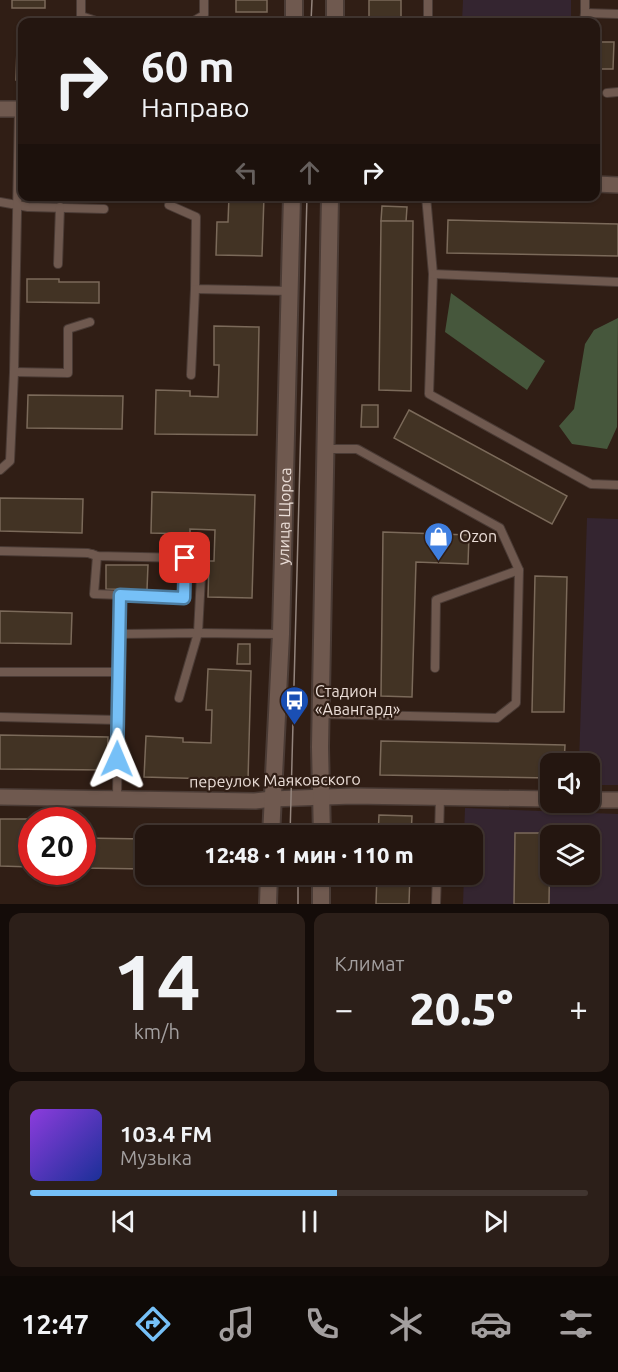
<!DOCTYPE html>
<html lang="ru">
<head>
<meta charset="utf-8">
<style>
	body { margin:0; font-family:Ubuntu,sans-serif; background:#2c1f19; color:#f1f3f6; height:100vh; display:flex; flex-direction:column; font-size:22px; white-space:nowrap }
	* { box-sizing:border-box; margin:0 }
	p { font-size:20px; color:#a39f9f }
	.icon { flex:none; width:33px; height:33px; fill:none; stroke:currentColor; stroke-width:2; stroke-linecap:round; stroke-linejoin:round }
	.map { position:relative; height:904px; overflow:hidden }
	.panel { display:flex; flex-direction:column; gap:9px; padding:9px; background:#140c09; flex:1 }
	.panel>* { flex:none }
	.banner { position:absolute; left:18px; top:18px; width:582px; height:183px; border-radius:12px; box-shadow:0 2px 4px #0004,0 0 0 2px #413530; background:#241610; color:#f1f3f6; overflow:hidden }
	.fabs { position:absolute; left:540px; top:753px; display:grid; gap:12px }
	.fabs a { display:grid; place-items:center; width:60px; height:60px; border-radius:12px; background:#241610; box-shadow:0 2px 4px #0004,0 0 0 2px #413530; font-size:30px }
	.speed { position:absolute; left:18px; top:807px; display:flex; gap:12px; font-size:30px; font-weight:700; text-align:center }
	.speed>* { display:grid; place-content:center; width:78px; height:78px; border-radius:50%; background:#241610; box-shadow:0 2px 4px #0004,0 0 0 2px #413530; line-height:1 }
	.speed .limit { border:9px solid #d22; background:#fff; color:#111 }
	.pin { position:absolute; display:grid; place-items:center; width:51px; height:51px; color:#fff; margin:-26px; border-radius:12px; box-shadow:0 3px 9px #0006 }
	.me { position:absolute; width:66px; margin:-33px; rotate:1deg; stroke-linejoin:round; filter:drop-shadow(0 0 4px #0008) }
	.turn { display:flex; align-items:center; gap:21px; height:126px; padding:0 24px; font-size:27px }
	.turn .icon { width:78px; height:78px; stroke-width:2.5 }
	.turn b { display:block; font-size:42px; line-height:51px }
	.lanes { display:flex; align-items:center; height:57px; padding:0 24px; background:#0003; justify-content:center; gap:30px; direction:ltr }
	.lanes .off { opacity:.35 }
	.big { font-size:45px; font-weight:800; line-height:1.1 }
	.panel .widget { flex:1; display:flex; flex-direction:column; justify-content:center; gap:9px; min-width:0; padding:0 21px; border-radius:12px; background:#2c1f19 }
	.panel .dial { align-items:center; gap:0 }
	.dial b { font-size:78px; line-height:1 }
	.song { display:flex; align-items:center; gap:18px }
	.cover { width:72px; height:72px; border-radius:9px; background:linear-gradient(135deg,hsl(270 70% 55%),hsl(230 70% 35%)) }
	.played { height:6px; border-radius:3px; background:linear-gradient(90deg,#76c0f7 55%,#413530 55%) }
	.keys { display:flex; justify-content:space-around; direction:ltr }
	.heat { display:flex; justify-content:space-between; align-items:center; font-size:33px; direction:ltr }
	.panel .tiles { flex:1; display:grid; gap:9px; grid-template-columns:1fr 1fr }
	.widget:last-child { grid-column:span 2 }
	.trip { position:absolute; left:135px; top:825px; width:348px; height:60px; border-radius:12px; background:#241610; box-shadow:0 2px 4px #0004,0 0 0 2px #413530; font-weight:800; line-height:60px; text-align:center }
	.dock { display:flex; height:96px; justify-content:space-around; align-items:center; background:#0e0906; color:#a39f9f }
	.dock .icon { width:42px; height:42px }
	.dock .selected { color:#76c0f7 }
	.dock b { font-size:27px; color:#f1f3f6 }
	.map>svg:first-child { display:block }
	.commercial { fill:#342530; fill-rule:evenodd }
	.forest { fill:#46573c }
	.building { fill:#423324; stroke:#7b6a5a; stroke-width:1.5 }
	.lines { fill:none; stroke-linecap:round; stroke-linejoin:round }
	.service-casing { stroke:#4a3b35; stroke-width:10 }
	.minor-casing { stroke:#4a3b35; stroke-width:18 }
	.secondary-casing { stroke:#4a3b35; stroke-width:20 }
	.service { stroke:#6f594f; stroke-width:8 }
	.minor { stroke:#6f594f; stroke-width:15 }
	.secondary { stroke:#6f594f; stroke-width:16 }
	.tram { stroke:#94857d; stroke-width:1.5 }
	.route-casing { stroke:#4d7da1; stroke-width:15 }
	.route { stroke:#76c0f7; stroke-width:10 }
	.labels { text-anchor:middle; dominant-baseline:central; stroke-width:4.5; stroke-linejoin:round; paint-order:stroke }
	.street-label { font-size:16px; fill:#ebded8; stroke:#301e15 }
	.poi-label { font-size:16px; fill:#ebded8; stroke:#301e15; text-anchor:start }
</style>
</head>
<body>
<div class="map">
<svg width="618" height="904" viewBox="0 0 618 904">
	<rect width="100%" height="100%" fill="#301e15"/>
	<g class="commercial">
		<polygon points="463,0 571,0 571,22 462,22"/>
		<polygon points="587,518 618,519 618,785 590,785 590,764 579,763"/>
		<path d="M 465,808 L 618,814 L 618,904 L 463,904 L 464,875 L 472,874 L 472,836 L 464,835 ZM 550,836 L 590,836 L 590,874 L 550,874 Z"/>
	</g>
	<g class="forest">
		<polygon points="451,293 545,361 527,390 445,332"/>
		<polygon points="618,318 617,427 607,449 572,444 559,426 574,409 585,344 594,330"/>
	</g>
	<g class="building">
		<rect x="12" y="0" width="33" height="8"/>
		<rect x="236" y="0" width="31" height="12"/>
		<rect x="369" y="0" width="32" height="22"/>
		<polygon points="596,42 614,42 613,69 596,69"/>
		<polygon points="17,47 22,47 22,80 16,80"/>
		<polygon points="229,196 264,196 262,256 216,255 217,222 228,222"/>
		<polygon points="382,206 407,207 406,222 381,221"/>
		<polygon points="448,220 618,224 618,256 447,253"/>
		<polygon points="381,221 413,221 411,391 379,390"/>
		<polygon points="27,279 59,279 59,282 99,282 99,303 27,302"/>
		<polygon points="214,326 259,327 257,435 155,434 156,390 190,391 190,396 218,397 219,365 214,365"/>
		<polygon points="28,395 123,396 122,429 27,428"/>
		<polygon points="362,405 378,405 378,427 361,427"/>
		<polygon points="409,410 567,496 552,524 394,438"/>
		<polygon points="152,492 255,495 252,598 208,597 209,561 214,561 215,530 190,529 190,534 151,533"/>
		<polygon points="0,498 83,499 82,533 0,531"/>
		<polygon points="383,532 469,535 468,564 416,562 412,697 381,696"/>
		<polygon points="106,565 148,565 147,590 106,589"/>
		<polygon points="535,576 567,577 564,712 532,712"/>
		<polygon points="0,611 72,613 71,644 0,643"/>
		<polygon points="238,644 250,644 250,664 237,664"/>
		<polygon points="208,669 251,671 248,780 144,777 146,736 183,738 183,742 211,743 212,710 206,710"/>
		<polygon points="0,735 108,737 107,770 0,769"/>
		<polygon points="381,741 565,745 564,764 550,764 550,778 380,775"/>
		<polygon points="379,815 412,816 411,836 378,836"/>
		<polygon points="0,819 38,819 32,820 32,867 0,866"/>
		<polygon points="515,833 550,833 549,904 514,904"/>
		<polygon points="82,838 146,839 146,869 82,868"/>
		<polygon points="377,874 410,874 409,904 376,904"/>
	</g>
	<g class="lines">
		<defs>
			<g id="service">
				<polyline points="81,0 81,16 96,21 166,22"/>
				<polyline points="585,13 585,0"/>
				<polyline points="192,22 204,15 204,0"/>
				<polyline points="428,22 428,0"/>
				<polyline points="584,22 585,13 618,14"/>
				<polyline points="607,93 618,92"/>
				<polyline points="426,196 433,274 429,394 591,484 618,485"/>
				<polyline points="0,202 28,207 104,209"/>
				<polyline points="169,205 196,217 195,289 290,291"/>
				<polyline points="58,264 60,207"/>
				<polyline points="433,274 617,282"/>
				<polyline points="14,372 68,373 68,329 90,322"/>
				<polyline points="191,375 195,289"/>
				<polyline points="0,470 10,461 14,372 19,109"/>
				<polyline points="0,551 88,553 97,556 94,594 120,595 119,634 198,633 280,634"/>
				<polyline points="92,554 97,556 185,558 184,598 120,595"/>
				<polyline points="435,668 436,600 519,570"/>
				<polyline points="0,672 118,672"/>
				<polyline points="179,698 198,633 202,557"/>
				<polyline points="321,714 497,718 516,703 519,570 500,528 357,449 326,449"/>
				<polyline points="0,717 118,720"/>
				<polyline points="117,799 119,634"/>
				<polyline points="439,836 440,796"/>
				<polyline points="436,904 437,874"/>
			</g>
			<g id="minor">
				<polyline points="0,109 22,109"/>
				<polyline points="596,184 618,185"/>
				<polyline points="0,797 255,801 272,799 352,796 550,799"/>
				<polyline points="590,800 618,800"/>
			</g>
			<g id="secondary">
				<polyline points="294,22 294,0"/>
				<polyline points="335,22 335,0"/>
				<path id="s1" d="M 271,836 L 281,634 L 292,196"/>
				<polyline points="322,836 320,747 322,640 330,196"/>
				<polyline points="268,904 269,874"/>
				<polyline points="321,904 321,874"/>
			</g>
		</defs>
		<use href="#service" class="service-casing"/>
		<use href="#minor" class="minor-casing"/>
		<use href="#secondary" class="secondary-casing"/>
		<use href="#service" class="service"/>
		<use href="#minor" class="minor"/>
		<use href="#secondary" class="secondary"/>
		<g class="tram">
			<polyline points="311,22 312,0"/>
			<polyline points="290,836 307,196"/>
			<polyline points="298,904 298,874"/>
		</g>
	</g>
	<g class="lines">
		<defs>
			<polyline id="route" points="117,759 120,595 184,598 185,558"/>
		</defs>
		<use href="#route" class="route-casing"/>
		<use href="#route" class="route"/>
	</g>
	<defs>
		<symbol id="shop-pin" viewBox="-11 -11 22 30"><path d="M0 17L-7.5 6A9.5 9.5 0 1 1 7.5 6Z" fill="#3f7fe0" stroke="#301e15"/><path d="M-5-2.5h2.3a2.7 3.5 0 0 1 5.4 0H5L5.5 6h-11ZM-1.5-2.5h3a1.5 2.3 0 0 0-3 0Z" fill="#fff"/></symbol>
		<symbol id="bus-pin" viewBox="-11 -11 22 30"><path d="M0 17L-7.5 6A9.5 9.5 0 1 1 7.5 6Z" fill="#1a4fb4" stroke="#301e15"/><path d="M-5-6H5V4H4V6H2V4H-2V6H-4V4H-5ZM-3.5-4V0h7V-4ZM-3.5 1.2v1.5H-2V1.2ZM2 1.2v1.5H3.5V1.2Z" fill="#fff"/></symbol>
	</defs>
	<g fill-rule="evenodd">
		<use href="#shop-pin" x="422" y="520" width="33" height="45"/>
		<use href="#bus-pin" x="278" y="684" width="33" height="45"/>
	</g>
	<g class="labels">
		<g class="street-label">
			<text stroke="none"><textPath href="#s1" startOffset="320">улица Щорса</textPath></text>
			<text transform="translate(275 780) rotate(-1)">переулок Маяковского</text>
		</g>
		<g class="poi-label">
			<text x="459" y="536">Ozon</text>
			<text x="315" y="691">Стадион<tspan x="315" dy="18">«Авангард»</tspan></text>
		</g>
	</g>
</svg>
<div class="fabs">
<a><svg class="icon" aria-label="sound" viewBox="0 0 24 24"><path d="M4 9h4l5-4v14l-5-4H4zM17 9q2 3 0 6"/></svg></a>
<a><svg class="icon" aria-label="layers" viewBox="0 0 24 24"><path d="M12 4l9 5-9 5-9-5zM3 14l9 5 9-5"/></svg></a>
</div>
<div class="speed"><div class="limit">20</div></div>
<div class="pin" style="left:185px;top:558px;background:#d93025"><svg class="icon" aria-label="arrive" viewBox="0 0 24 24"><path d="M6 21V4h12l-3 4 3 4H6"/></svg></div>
<svg class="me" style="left:117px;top:759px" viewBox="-20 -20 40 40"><path d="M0-17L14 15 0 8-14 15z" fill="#76c0f7" stroke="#fff" stroke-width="4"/></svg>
<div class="trip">12:48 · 1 мин · 110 m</div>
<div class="banner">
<div class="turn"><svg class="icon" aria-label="right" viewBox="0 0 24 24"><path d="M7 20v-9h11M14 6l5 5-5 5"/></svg><div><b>60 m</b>Направо</div></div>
<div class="lanes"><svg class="icon off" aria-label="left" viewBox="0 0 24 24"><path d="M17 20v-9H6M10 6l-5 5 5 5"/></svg><svg class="icon off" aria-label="ahead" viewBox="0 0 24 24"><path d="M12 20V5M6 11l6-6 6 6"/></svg><svg class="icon" aria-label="right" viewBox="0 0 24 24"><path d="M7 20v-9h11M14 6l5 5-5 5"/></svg></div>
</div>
</div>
<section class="panel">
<div class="tiles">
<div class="widget dial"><b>14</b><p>km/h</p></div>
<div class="widget"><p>Климат</p>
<div class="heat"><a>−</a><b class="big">20.5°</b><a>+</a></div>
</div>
<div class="widget">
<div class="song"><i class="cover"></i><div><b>103.4 FM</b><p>Музыка</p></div></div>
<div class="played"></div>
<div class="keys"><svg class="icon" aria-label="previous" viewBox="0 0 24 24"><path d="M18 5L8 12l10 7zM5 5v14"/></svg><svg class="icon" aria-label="pause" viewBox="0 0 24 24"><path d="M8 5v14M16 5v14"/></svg><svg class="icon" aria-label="next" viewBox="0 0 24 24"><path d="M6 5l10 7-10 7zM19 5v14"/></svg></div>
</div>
</div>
</section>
<nav class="dock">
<b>12:47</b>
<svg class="icon selected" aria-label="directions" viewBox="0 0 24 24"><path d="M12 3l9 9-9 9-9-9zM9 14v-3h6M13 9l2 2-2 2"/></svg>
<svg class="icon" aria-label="music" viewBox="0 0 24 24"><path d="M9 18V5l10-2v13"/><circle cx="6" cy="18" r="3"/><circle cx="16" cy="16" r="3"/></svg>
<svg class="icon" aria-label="phone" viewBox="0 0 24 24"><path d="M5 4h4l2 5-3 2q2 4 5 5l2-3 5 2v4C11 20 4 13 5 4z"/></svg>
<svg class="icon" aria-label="climate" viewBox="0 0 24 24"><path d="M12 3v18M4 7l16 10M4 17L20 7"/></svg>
<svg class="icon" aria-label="car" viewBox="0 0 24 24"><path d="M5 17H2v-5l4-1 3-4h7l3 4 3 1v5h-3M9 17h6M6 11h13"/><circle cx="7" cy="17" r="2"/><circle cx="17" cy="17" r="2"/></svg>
<svg class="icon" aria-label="filters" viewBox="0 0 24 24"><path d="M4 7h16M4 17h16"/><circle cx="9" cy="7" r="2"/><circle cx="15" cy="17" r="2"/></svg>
</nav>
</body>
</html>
